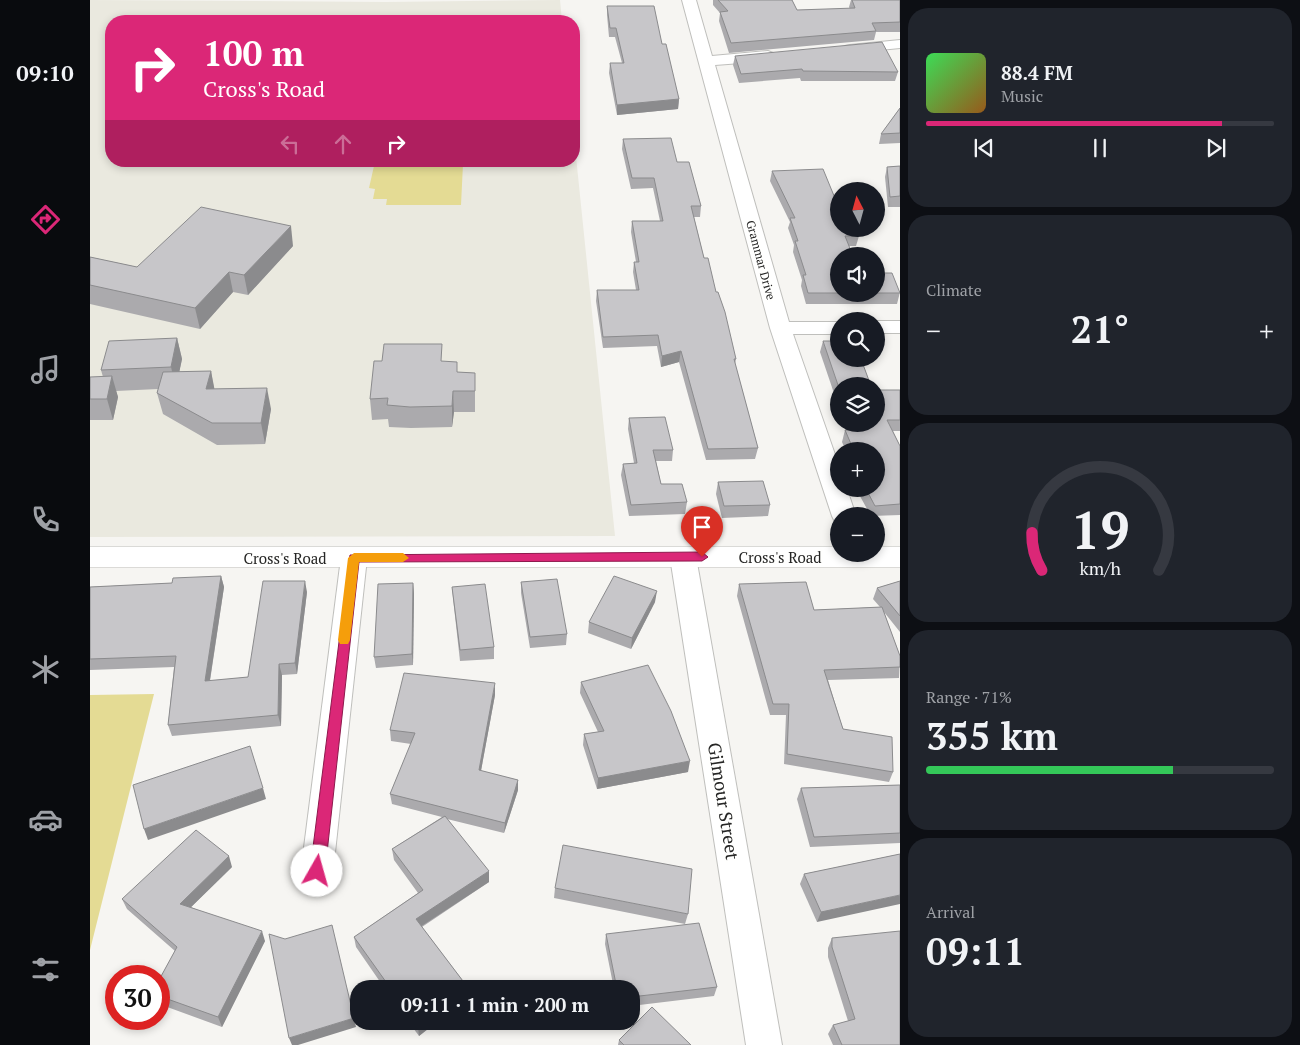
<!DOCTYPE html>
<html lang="en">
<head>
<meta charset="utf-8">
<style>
	body { margin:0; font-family:"PT Serif",serif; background:#20242c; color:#f1f3f6; height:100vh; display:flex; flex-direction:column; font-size:19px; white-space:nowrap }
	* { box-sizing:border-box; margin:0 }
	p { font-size:16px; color:#9ea1a6 }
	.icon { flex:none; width:28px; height:28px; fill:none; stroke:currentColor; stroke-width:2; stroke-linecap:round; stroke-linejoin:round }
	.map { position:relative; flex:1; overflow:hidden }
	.details { display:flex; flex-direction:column; gap:8px; padding:8px; background:#0d0f14; width:400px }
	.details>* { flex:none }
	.guide { position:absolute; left:15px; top:15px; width:475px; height:152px; border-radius:20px; box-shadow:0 2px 8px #0003; background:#db2777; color:#fff; overflow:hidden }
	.needle { width:32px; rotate:354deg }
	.buttons { position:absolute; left:740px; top:182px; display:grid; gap:10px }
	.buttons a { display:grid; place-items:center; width:55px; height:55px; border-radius:50%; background:#171b24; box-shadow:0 2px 8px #0003; font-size:25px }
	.speed { position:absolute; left:15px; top:965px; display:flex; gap:10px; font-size:25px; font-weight:700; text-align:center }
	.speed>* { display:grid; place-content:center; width:65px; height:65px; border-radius:50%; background:#171b24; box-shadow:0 2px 8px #0003; line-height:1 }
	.speed .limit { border:8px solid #d22; background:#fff; color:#111 }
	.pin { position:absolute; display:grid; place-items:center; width:42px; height:42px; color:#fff; margin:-51px -21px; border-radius:50% 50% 50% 0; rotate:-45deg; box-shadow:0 0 5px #0007 }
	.pin .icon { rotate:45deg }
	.me { position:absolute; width:55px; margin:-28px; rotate:7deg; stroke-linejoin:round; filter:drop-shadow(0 0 4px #0008) }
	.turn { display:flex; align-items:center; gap:18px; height:105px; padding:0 15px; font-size:22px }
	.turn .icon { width:65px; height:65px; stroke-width:2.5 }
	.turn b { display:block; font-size:35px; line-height:42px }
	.lanes { display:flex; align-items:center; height:48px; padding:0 15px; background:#0003; justify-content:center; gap:25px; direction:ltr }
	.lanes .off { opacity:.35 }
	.big { font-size:38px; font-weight:600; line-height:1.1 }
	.details .widget { flex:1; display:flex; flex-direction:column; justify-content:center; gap:8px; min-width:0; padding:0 18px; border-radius:20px; background:#20242c }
	.details .dial { align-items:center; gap:0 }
	.dial svg { height:130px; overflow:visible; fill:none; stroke:#363941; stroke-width:7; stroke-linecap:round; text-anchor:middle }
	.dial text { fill:#f1f3f6; stroke:none }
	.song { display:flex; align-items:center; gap:15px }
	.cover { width:60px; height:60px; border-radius:8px; background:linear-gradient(135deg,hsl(130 70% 55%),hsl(30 70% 35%)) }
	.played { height:5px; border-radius:2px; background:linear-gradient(90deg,#db2777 85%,#363941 85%) }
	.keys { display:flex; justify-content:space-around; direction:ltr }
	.heat { display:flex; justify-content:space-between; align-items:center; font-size:28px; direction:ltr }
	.charge { height:8px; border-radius:4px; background:linear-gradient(90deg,#34c759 71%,#363941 0) }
	.trip { position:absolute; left:260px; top:980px; width:290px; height:50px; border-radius:20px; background:#171b24; box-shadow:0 2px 8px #0003; font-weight:600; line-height:50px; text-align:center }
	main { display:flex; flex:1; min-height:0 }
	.tab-bar { display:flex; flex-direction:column; width:90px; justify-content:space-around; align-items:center; background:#090b0e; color:#9ea1a6 }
	.tab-bar .icon { width:35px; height:35px }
	.tab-bar .selected { color:#db2777 }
	.tab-bar b { font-size:22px; color:#f1f3f6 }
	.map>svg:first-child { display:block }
	.built { fill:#eae9df }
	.green { fill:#e4db94 }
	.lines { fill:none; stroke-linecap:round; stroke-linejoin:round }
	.minor-casing { stroke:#bfbfbc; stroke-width:2 }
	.tertiary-casing { stroke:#bfbfbc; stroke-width:1 }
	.minor { fill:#fff; fill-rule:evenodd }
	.tertiary { fill:#fff; fill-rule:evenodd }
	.wall { fill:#abaaad }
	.shaded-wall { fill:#8b8b8d }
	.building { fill:#c7c6c9; stroke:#8b8b8d }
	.route { fill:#db2777; stroke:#8e194d }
	.slow { fill:#f59e0b }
	.labels { text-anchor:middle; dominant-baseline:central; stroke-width:5; stroke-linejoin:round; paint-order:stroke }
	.far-street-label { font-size:12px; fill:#262625; stroke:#fffffe }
	.street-label { font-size:15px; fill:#262625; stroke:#fffffe }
	.near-street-label { font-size:18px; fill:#262625; stroke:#fffffe }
</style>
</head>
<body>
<main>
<nav class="tab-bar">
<b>09:10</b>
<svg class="icon selected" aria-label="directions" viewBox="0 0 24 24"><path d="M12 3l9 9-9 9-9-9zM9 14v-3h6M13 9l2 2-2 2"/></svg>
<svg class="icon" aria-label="music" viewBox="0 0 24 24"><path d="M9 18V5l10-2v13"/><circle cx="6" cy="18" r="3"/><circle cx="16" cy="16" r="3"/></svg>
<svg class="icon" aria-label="phone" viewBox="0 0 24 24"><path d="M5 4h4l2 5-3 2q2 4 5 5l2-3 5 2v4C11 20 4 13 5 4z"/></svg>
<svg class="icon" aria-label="climate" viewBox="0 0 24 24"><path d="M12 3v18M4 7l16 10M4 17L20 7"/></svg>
<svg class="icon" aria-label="car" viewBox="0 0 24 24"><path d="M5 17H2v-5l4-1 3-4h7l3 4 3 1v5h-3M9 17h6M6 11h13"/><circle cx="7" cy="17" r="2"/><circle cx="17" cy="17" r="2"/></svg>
<svg class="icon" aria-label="filters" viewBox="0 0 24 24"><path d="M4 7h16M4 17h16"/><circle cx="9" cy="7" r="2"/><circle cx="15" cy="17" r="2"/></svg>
</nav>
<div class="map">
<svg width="810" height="1045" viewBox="0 0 810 1045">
	<rect width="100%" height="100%" fill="#f6f5f2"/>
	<polygon class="built" points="0,0 296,2 470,0 472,21 21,21 21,161 484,161 484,137 525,536 0,537"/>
	<g class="green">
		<polygon points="294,163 373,164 371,205 296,205 297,199 283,199 285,189 279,188 284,166 293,166"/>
		<polygon points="64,694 0,950 0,695"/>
	</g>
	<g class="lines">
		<defs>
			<g id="minor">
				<polygon points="592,0 606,0 622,56 678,51 683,53 686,56 683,59 678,61 625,65 699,322 749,322 749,334 703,334 749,466 749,489 757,489 766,516 749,516 749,523 745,522 742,516 680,328"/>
				<polygon points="810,40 810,48 760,53 755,52 753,49 755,46 760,45"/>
				<polygon points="784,321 810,321 810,333 786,333 786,321"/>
				<polygon points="593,548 602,550 606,557 692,1045 656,1045 580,557 584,550"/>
				<polygon points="264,549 273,551 277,558 243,871 238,882 227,886 216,882 211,871 251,558 255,551"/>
			</g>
			<polygon id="tertiary" points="0,547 749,547 749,554 786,554 786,547 810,547 810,567 0,567"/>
		</defs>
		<use href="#minor" class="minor-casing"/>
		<use href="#tertiary" class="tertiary-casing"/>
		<use href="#minor" class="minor"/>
		<use href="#tertiary" class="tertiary"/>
	</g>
	<g class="wall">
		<polygon points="623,0 702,0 707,10 760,9 759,7 761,0 810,0 810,32 786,32 784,40 639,53 629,21 630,13 623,5"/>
		<polygon points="517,6 572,44 589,99 588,109 527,115 519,73 520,63 532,63 525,37 519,37 517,15"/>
		<polygon points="645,56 808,72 805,81 711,81 710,78 649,83 643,65"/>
		<polygon points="810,108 810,143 789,144 791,134"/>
		<polygon points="533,139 587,162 611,206 610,217 604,217 614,258 626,292 646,359 645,364 668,448 665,459 616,460 589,362 571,367 567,346 513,348 506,301 507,290 546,290 543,272 544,262 546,262 541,232 542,221 570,221 563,188 541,189 532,149"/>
		<polygon points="810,166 810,207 798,207 795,177 797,167"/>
		<polygon points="682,171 749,229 769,236 766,246 759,246 749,256 749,294 786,294 786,273 810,292 807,304 716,304 711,286 712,280 703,252 704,245 698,228 700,222 680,181"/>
		<polygon points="203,246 158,295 143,292 110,329 0,304 0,257 47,267"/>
		<polygon points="87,338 92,359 89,372 121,371 124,389 181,409 175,444 127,445 73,414 67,393 68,389 26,391 28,397 23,420 0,420 0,377 13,377 11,370"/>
		<polygon points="733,341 749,386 749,408 730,352"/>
		<polygon points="352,361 367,372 385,373 385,412 364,412 362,427 321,428 299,427 298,419 282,420 280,399"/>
		<polygon points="810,390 810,431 803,431 810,446 810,515 781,516 766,489 786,489 786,451 756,451 752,442 755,430 756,430 754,424 786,424"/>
		<polygon points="539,418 583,450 582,461 566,461 571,484 597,502 595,514 539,516 531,475 533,464 544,463 538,429"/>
		<polygon points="628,482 680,505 678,516 632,518 626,494"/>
		<polygon points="131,576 134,587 120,681 158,677 217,592 207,674 192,675 191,726 82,736 78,725 84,667 0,670 0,587 82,583"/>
		<polygon points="810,581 810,632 794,612 810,656 809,678 738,680 753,729 803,772 799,782 694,764 696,715 680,715 647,596 649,584 724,610 790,607 783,599 787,588"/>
		<polygon points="431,582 477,634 476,645 440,648 431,593"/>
		<polygon points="323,583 324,594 323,665 286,668 284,657"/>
		<polygon points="362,587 404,647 404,659 370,661 363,598"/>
		<polygon points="565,602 541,649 498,633 499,622"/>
		<polygon points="491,682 598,772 507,789 493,745 494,734 508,732 490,693"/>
		<polygon points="405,695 391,771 428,780 428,790 414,833 357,819 399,882 332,927 379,989 295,989 266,947 264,937 328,893 304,860 302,849 352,817 302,804 300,794 321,744 301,741 300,730"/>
		<polygon points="810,785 810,843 720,847 707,799 711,788"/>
		<polygon points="810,854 727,922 710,884 714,874"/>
		<polygon points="142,867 101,907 175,941 132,1027 69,1004 69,980 85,951 37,909 32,899"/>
		<polygon points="465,888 598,914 595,924 464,898"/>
		<polygon points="516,934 627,987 624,996 541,1006 541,989 524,989 515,944"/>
		<polygon points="742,938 810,1045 743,1045 738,1034 743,1025 758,1021 738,957 738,948"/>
		<polygon points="318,1021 348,1021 329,1036"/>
		<polygon points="529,1040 601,1045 528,1045"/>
	</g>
	<g class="shaded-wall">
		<polygon points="589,99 588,109 527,115 527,105"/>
		<polygon points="201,226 203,246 158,295 154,275"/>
		<polygon points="139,272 143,292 110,329 105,308"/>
		<polygon points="87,338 92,359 86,388 81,367"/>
		<polygon points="591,351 589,362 571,367 572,356"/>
		<polygon points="121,371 125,392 116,389"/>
		<polygon points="22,376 28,397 23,420 17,399"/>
		<polygon points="177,388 181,409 175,444 171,423"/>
		<polygon points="363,391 364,412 362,427 362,406"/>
		<polygon points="131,576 134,587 118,692 115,681"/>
		<polygon points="215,581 217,592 207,674 205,663"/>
		<polygon points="323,583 324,594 323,665 322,654"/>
		<polygon points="567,591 565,602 541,649 542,638"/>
		<polygon points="189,664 192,675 191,726 188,715"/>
		<polygon points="405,683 405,695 389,781 389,770"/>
		<polygon points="600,761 598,772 507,789 508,778"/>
		<polygon points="428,780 428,790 414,833 415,823"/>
		<polygon points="173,788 176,799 58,840 54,829"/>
		<polygon points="139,856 142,867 94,914 90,904"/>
		<polygon points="399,871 399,882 327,929 326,919"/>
		<polygon points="810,895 810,904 727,922 731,912"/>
		<polygon points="172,931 175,941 132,1027 128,1017"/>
		<polygon points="264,1018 266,1027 208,1045 202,1045 199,1038"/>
		<polygon points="335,1021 348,1021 329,1036 328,1027"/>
	</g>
	<g class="building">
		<polygon points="628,0 702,0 707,10 765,8 762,0 810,0 810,22 782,23 786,31 641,43 630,12 638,11"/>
		<polygon points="517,6 564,6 572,44 576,44 589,99 527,105 520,63 534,63 526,28 520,28"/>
		<polygon points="792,42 808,72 713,71 712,69 651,74 645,56"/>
		<polygon points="810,108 810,133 791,134"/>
		<polygon points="581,138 587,162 599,162 611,206 601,206 614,258 618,258 626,292 628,292 635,312 646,359 644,359 668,448 618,449 591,351 572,356 568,335 513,337 507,290 549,290 544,262 549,262 542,221 573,221 564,178 542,178 533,139"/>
		<polygon points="810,166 810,196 800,197 797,167"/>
		<polygon points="733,169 749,208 749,229 766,229 769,236 755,236 763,256 749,256 749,293 718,293 713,275 716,275 705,241 708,241 700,218 705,218 682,171"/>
		<polygon points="111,207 201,226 154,275 139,272 105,308 0,285 0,257 47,267"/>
		<polygon points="786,273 802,273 810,293 786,293"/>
		<polygon points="87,338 81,367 11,370 19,341"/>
		<polygon points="733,341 749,341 749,359 771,359 781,386 749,386 749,388"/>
		<polygon points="294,344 352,344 351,361 367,362 367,372 385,373 385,391 363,391 362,406 320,407 297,405 298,398 280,399 284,361 292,361"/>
		<polygon points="121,371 116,389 177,388 171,423 122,423 67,393 73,372"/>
		<polygon points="22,376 17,399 0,399 0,377"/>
		<polygon points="786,390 810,390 810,420 797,420 810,446 810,504 785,506 776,489 786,489 786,451 764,451 755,430 763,430 761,424 786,424"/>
		<polygon points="575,417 583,450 563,450 571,484 592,484 597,502 541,505 533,464 547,463 539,418"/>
		<polygon points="673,481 680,505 634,506 628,482"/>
		<polygon points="131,576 115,681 158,677 173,581 215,581 205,663 189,664 188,715 78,725 86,656 0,659 0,587 82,583 83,578"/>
		<polygon points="524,576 567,591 542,638 499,622"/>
		<polygon points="467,579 477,634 440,637 431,582"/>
		<polygon points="810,581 810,616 787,588"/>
		<polygon points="716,582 724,610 792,607 810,656 810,667 734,670 753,729 802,737 803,772 697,754 699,704 683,704 649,584"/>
		<polygon points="323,583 322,654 284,657 288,584"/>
		<polygon points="395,584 404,647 370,650 362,587"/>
		<polygon points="558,665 581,711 600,761 508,778 494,734 514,731 491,682"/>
		<polygon points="314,673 405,683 389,770 428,780 415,823 300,794 325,733 300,730"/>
		<polygon points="160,746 173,788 54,829 43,785"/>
		<polygon points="810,785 810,833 724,837 711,788"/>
		<polygon points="355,816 399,871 326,919 379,989 301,989 264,937 333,890 302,849"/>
		<polygon points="106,830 139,856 90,904 172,931 128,1017 69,996 69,980 87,947 32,899"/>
		<polygon points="473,845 602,869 598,914 465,888"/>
		<polygon points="810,854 810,895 731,912 714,874"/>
		<polygon points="609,923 627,987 541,997 541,989 527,989 516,934"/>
		<polygon points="242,925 264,1018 199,1038 179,934 195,939"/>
		<polygon points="810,931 810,1045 752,1045 743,1025 765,1019 742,947 742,938"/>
		<polygon points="562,1007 601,1045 534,1045 529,1040"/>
		<polygon points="324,1021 335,1021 328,1027"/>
	</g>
	<polygon class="route" points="612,552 618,557 612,561 269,562 235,871 232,876 227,878 222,876 220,871 260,555"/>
	<polygon class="slow" points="264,553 313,553 319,558 313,562 269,562 260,640 258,644 250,644 248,640 258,558"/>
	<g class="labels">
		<g class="far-street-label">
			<text transform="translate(671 260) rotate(75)">Grammar Drive</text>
		</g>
		<g class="street-label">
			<text x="690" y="557">Cross's Road</text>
			<text x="195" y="558">Cross's Road</text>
		</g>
		<g class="near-street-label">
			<text transform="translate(634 801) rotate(81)">Gilmour Street</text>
		</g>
	</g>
</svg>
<div class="buttons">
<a><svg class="needle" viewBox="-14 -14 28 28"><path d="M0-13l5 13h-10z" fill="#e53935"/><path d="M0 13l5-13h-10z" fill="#9ea1a6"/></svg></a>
<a><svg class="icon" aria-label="sound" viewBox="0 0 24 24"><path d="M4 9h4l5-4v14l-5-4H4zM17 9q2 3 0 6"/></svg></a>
<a><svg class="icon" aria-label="search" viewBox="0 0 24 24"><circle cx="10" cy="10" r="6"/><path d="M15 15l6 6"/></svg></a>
<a><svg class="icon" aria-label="layers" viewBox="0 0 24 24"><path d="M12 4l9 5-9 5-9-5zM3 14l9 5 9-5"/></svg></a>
<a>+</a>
<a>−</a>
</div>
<div class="speed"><div class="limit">30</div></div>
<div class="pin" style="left:612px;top:557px;background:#d93025"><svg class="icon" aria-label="arrive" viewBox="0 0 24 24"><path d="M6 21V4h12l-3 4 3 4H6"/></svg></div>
<svg class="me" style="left:227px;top:871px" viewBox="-20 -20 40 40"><circle r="19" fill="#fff"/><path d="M0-13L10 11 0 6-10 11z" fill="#db2777"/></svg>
<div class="trip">09:11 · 1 min · 200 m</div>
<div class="guide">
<div class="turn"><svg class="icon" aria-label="right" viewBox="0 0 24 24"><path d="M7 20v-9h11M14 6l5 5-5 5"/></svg><div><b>100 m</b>Cross's Road</div></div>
<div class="lanes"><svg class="icon off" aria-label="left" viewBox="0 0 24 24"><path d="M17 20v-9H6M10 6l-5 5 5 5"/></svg><svg class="icon off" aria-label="ahead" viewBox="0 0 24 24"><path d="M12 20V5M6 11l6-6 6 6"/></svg><svg class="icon" aria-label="right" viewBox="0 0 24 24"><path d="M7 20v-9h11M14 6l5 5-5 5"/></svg></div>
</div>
</div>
<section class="details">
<div class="widget">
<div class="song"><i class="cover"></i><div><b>88.4 FM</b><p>Music</p></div></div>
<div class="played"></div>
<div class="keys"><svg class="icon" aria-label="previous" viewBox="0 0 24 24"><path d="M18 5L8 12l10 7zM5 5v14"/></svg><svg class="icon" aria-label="pause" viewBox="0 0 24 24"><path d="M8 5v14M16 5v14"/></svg><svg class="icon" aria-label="next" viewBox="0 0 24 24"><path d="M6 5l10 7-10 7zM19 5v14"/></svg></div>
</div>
<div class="widget"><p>Climate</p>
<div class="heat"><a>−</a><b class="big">21°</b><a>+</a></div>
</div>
<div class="widget dial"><svg viewBox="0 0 100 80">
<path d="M14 69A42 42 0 1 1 86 69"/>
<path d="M14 69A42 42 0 0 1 8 46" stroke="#db2777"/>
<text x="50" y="56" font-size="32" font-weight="700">19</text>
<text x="50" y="72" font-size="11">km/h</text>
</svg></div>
<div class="widget"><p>Range · 71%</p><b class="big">355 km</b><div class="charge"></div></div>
<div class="widget"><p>Arrival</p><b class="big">09:11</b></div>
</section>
</main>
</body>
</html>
